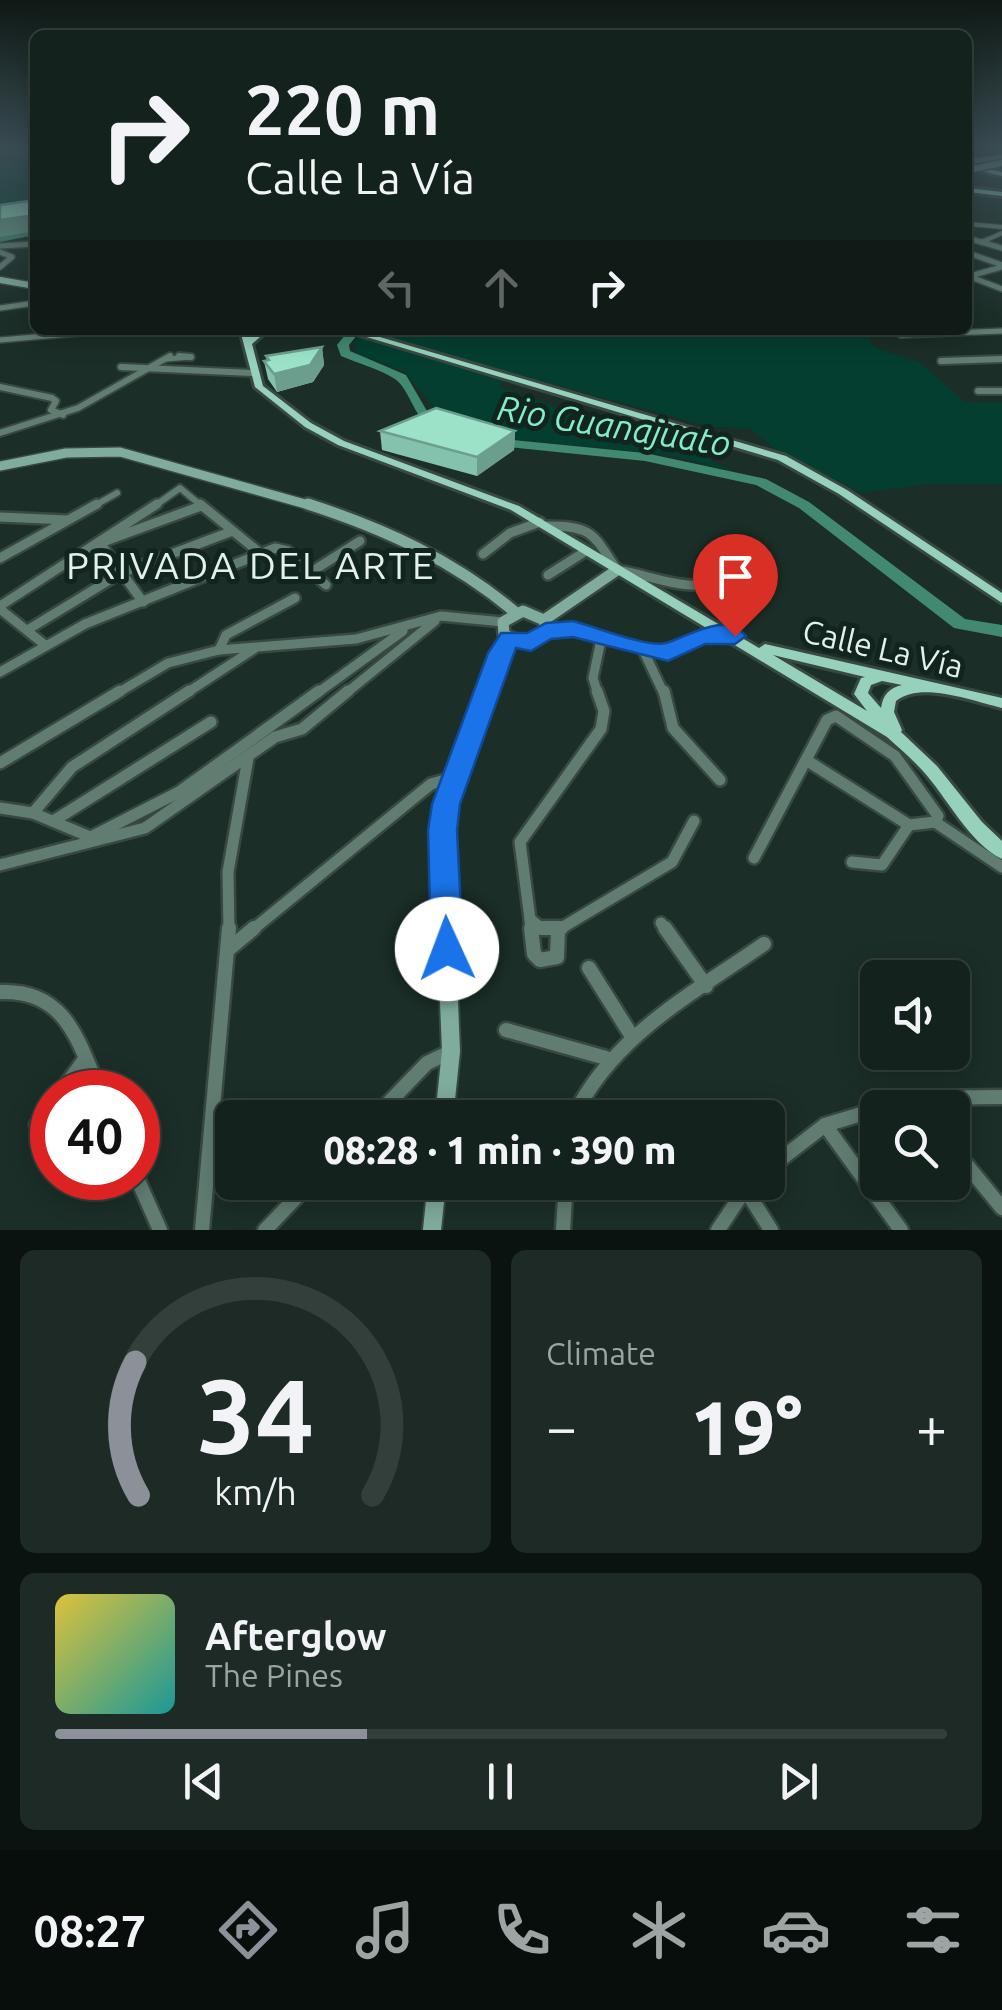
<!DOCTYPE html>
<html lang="en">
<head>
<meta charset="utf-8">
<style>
	body { margin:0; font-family:Ubuntu,sans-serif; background:#1d2a26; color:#f1f3f6; height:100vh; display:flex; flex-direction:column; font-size:38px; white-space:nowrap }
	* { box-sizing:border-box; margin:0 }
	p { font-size:32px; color:#9da4a4 }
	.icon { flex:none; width:55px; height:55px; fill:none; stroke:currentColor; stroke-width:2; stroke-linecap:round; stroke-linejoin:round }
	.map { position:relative; height:1230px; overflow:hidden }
	.panel { display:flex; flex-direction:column; gap:20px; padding:20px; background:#0b1310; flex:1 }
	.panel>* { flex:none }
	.banner { position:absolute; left:30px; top:30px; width:942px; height:305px; border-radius:15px; box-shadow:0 5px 25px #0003,0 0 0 2px #333f3b; background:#14221d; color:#f1f3f6; overflow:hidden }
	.buttons { position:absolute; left:860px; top:960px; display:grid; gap:20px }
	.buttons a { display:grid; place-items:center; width:110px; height:110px; border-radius:15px; background:#14221d; box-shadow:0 5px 25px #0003,0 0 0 2px #333f3b; font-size:50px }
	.speed { position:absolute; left:30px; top:1070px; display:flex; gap:20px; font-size:50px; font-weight:700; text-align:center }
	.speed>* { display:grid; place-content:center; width:130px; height:130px; border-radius:50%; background:#14221d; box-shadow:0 5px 25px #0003,0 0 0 2px #333f3b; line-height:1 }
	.speed .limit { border:15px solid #d22; background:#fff; color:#111 }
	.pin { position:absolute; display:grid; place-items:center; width:85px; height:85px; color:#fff; margin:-102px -42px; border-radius:50% 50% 50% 0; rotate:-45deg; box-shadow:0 0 10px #0007 }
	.pin .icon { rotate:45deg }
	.me { position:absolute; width:110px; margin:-55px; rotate:358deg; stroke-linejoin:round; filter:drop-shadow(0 0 8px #0008) }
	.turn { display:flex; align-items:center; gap:35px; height:210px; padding:0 50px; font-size:45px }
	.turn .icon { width:130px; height:130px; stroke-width:2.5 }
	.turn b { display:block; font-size:70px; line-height:85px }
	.lanes { display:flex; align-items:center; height:95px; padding:0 50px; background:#0003; justify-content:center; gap:50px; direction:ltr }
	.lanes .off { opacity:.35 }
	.big { font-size:75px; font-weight:800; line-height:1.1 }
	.panel .card { flex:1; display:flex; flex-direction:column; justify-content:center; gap:15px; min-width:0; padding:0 35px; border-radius:15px; background:#1d2a26 }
	.panel .dial { align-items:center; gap:0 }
	.dial svg { height:260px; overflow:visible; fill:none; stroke:#333f3b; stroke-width:7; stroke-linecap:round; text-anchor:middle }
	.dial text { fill:#f1f3f6; stroke:none }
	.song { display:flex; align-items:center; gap:30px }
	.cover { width:120px; height:120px; border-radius:15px; background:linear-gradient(135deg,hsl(50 70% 55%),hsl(180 70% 35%)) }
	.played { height:10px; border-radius:5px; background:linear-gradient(90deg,#8c9099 35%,#333f3b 35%) }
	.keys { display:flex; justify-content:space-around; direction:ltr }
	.heat { display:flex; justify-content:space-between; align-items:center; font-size:55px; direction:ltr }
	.panel .tiles { flex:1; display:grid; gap:20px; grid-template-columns:1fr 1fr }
	.card:last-child { grid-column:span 2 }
	.trip { position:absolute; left:215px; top:1100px; width:570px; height:100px; border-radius:15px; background:#14221d; box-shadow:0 5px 25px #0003,0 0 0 2px #333f3b; font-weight:800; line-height:100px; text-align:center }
	.tabs { display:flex; height:160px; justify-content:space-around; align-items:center; background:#080e0c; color:#9da4a4 }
	.tabs .icon { width:70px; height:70px }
	.tabs .active { color:#8c9099 }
	.tabs b { font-size:45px; color:#f1f3f6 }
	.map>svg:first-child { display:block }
	.green { fill:#043e30 }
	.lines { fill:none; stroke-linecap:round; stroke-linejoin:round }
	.river { fill:#428972; fill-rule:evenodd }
	.street-far5-casing { stroke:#374942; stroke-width:6 }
	.street-far4-casing { stroke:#374942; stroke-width:8 }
	.street-far3-casing { stroke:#374942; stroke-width:10 }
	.street-far2-casing { stroke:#374942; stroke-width:14 }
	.street-far1-casing { stroke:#374942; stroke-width:16 }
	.street-casing { stroke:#374942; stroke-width:19 }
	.secondary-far5-casing { stroke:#374942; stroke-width:8 }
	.secondary-far4-casing { stroke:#374942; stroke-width:9 }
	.secondary-far3-casing { stroke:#374942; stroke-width:12 }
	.secondary-far2-casing { stroke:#374942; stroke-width:16 }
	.secondary-far1-casing { stroke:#374942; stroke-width:19 }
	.secondary-casing { stroke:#374942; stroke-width:22 }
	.primary-casing { stroke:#374942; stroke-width:6 }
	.street-far5 { stroke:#617d72; stroke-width:4 }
	.street-far4 { stroke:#617d72; stroke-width:5 }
	.street-far3 { stroke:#617d72; stroke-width:6 }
	.street-far2 { stroke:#617d72; stroke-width:9 }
	.street-far1 { stroke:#617d72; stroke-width:11 }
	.street { stroke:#617d72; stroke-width:14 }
	.secondary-far5 { stroke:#7fac9c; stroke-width:5 }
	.secondary-far4 { stroke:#7fac9c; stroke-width:6 }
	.secondary-far3 { stroke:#7fac9c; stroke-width:9 }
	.secondary-far2 { stroke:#7fac9c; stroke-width:11 }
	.secondary-far1 { stroke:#7fac9c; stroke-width:14 }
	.secondary { stroke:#7fac9c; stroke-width:18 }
	.primary { fill:#96d1bc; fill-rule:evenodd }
	.primary-bridge-casing { stroke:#374942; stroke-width:9; stroke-linecap:butt }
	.primary-bridge { stroke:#96d1bc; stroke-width:6 }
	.wall { fill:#85c2ad }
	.shaded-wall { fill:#6c9e8d }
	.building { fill:#9be2c9; stroke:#6c9e8d; stroke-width:2.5 }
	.route { fill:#1a73e8; stroke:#114b97; stroke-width:2.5 }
	.labels { text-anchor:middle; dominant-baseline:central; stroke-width:10; stroke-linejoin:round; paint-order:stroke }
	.street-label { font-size:32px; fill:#e4f0eb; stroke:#11241e }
	.water-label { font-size:35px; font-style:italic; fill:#83ecca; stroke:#11241e }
	.quarter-label { font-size:38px; letter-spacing:2.5px; fill:#e4f0eb; stroke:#11241e }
</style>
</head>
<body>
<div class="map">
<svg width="1002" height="1230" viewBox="0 0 1002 1230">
	<rect width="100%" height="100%" fill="#1b2e27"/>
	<g class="green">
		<polygon points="0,149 35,149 35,207 0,212"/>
		<polygon points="369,330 864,330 873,347 919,362 965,402 1002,403 1002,484 928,484 862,493 778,451 749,428 711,427 512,373 498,386 587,418 604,416 668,439 735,472 668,455 491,437 444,419 404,371 357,354 354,342"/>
	</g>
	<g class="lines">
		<g class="river">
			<polygon points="35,229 35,235 0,242 0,236"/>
			<path d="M 349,330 L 361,330 L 349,345 L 350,351 L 406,375 L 427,411 L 445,423 L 445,429 C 414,430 414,393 395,379 C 380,369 357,363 341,356 L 337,345 Z"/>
			<polygon points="494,438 645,453 766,479 809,502 965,619 1002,625 1002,637 954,628 799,508 756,485 645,461 489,445 489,439"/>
		</g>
		<defs>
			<g id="street-far5">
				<polyline points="968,224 1002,227"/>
				<polyline points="968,238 982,242"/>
				<polyline points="982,242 1002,233"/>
			</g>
			<g id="street-far4">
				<polyline points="974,240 1002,248"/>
				<polyline points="982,242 987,240"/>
				<polyline points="0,246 35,244"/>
				<polyline points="0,252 12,257 0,267"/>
				<polyline points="968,253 1002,265"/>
				<polyline points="968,276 1002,289"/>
				<polyline points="970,276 1002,267"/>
				<polyline points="0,308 35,303"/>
				<polyline points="901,335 1002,331"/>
				<polyline points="0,340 115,330"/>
				<polyline points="166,359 191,357"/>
			</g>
			<g id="street-far3">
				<polyline points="179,356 191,357"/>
				<polyline points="941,361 1002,359"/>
				<polyline points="121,367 252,373"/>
				<polyline points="0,387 52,398 56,401 51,410 63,415"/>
				<polyline points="978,391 1002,391"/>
				<polyline points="0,433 78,408 170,356"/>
				<polyline points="92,507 117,493"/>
				<polyline points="153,507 180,488 203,507"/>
			</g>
			<g id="street-far2">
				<polyline points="200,504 260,553"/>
				<polyline points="0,517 67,520"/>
				<path d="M 547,526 C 593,526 593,534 617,570 C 667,578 722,610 746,547"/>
				<polyline points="483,554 510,533 540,522"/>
				<polyline points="0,558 97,504"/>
				<polyline points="311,572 360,541"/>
				<polyline points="548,575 586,551"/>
				<polyline points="143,602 100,543 201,506"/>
				<polyline points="0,606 157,504"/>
				<polyline points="0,609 45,645"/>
				<polyline points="29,629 121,573 230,532"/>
				<polyline points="546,632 573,629 657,652 668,652 702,635 730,636"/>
				<polyline points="219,650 226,635 295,598"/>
				<polyline points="644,652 664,694"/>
				<polyline points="0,672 85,624 275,548 288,551 326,585"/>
				<polyline points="116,694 168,663 219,650 356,639 441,616 503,622"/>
				<polyline points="185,694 254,649"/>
				<polyline points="316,694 403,631"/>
				<polyline points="345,694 435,621"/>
				<polyline points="598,694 593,678 601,640"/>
			</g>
			<g id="street-far1">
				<polyline points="597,691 604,711 601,729 520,842 530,919 542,929 558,930 672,862 694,821"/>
				<polyline points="664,691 673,728 720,780"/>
				<polyline points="0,763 120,691"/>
				<polyline points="0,808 33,813 95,839"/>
				<polyline points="33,813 72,767 189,691"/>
				<polyline points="55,820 211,722"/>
				<polyline points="935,822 1002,867"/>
				<polyline points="87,839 179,792 319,691"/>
				<polyline points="754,858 827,720 836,716 895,756 938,816 935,822 909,825 806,760"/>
				<polyline points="852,862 882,865 909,825"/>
				<polyline points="0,865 145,828 275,737 302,729 348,691"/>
				<polyline points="530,919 531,931"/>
				<polyline points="661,923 667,931"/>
				<polyline points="229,931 228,872 248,758"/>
				<polyline points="251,931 431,784 456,777"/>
			</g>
			<g id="street">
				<polyline points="531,928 534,954 540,960 557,957 558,930"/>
				<polyline points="541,928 561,928"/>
				<polyline points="665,928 706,986"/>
				<polyline points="229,949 254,928"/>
				<polyline points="589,968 633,1038"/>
				<path d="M 0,992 C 66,989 78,1041 100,1092"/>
				<polyline points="506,1030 606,1058"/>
				<polyline points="61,1092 85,1059"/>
				<polyline points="881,1108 913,1098 1002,1097"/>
				<polyline points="374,1118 427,1063 450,1052"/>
				<path d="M 573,1118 C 612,1036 692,994 764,944"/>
				<polyline points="37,1125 52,1104"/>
				<polyline points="825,1125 901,1230"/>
				<polyline points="952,1147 1002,1208"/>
				<polyline points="768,1169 825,1125 878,1109"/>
				<polyline points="137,1178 160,1230"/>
				<polyline points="744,1187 771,1230"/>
				<polyline points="202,1230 229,928"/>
				<polyline points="265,1230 311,1182"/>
				<polyline points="563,1230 566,1182"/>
				<polyline points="718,1230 750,1182"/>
			</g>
			<polyline id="secondary-far5" points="968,162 1002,157"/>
			<polyline id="secondary-far4" points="0,280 35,286"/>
			<polyline id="secondary-far3" points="0,466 66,453 120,452 316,507"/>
			<g id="secondary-far2">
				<path d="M 308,504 C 385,529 453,560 515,612"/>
				<path d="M 523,611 L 544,620 L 546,632 C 532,644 519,644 504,634 L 503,622 Z"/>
				<polyline points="544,620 617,570"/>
				<polyline points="485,694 509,639"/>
			</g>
			<polyline id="secondary-far1" points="446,931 442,830 446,804 486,691"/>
			<g id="secondary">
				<polyline points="444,1118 451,1051 446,928"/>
				<polyline points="432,1230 437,1182"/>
			</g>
			<g id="primary">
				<polygon points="968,164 1002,172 1002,176 968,168"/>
				<polygon points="968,188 1002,192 1002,196 968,192"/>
				<path d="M 240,330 L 248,330 L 250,337 L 259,330 L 268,330 L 252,344 L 263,386 L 311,423 L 344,441 L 519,506 L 759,648 L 765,644 L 1002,698 L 1002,708 C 972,701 921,681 896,701 L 894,712 L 902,730 L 901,732 L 937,766 L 982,822 L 1002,841 L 1002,859 C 969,843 947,797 922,770 C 911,758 899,748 887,737 L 511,510 L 338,445 L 305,427 L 255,387 ZM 773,655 L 865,677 L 861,678 L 854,694 L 867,711 ZM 882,681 L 902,685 C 889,688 883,695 881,708 L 868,693 L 871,685 Z"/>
				<polygon points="343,330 356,330 786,456 847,490 1002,593 1002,603 839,494 778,460"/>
			</g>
		</defs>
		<use href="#street-far5" class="street-far5-casing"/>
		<use href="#street-far4" class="street-far4-casing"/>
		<use href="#street-far3" class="street-far3-casing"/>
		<use href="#street-far2" class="street-far2-casing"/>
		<use href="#street-far1" class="street-far1-casing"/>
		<use href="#street" class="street-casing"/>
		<use href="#secondary-far5" class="secondary-far5-casing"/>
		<use href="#secondary-far4" class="secondary-far4-casing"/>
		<use href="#secondary-far3" class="secondary-far3-casing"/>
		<use href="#secondary-far2" class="secondary-far2-casing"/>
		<use href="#secondary-far1" class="secondary-far1-casing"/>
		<use href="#secondary" class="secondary-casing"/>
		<use href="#primary" class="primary-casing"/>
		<use href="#street-far5" class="street-far5"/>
		<use href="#street-far4" class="street-far4"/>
		<use href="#street-far3" class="street-far3"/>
		<use href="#street-far2" class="street-far2"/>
		<use href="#street-far1" class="street-far1"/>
		<use href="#street" class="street"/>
		<use href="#secondary-far5" class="secondary-far5"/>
		<use href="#secondary-far4" class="secondary-far4"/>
		<use href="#secondary-far3" class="secondary-far3"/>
		<use href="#secondary-far2" class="secondary-far2"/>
		<use href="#secondary-far1" class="secondary-far1"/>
		<use href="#secondary" class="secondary"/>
		<use href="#primary" class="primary"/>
		<defs>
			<polyline id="primary-bridge" points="968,170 1002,163"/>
		</defs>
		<use href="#primary-bridge" class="primary-bridge-casing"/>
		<use href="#primary-bridge" class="primary-bridge"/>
	</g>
	<g class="wall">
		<polygon points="322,347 324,365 313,382 277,392 268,379 264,361 267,361 266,356"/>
		<polygon points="380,431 515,431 514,450 477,476 382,450"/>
	</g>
	<g class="shaded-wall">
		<polygon points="35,215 35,231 0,237 0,220"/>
		<polygon points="322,347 324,365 313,382 277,392 274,374"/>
		<polygon points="515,431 514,450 477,476 477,457"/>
	</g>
	<g class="building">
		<polygon points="35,200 35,215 0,220 0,205"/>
		<polygon points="322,347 310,365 274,374 264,361 269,360 266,356"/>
		<polygon points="436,408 515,431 477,457 380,431"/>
	</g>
	<linearGradient id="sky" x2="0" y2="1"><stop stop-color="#0f1915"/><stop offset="0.46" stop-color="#394c52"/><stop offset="1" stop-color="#394c52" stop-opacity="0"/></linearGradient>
	<rect width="1002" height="321" fill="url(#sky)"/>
	<path class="route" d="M 573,621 C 593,626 648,648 666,643 C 688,637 727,610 746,636 L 735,644 L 705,644 L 668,661 L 573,637 L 551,639 L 531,651 L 516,648 L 460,804 L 457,830 L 463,949 L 458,960 L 447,965 L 436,960 L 431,949 L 428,830 L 432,804 L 488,653 L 501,633 L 527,633 L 546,623 Z"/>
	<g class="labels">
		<g class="street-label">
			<text transform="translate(883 648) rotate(13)">Calle La Vía</text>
		</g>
		<g class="water-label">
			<text transform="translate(614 425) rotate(9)">Rio Guanajuato</text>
		</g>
		<g class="quarter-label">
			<text x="251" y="565">PRIVADA DEL ARTE</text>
		</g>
	</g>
</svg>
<div class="buttons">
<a><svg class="icon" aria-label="sound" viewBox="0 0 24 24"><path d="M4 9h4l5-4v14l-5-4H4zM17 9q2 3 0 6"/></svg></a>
<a><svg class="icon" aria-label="search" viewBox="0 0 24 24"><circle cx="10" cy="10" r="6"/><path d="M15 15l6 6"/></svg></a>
</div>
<div class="speed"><div class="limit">40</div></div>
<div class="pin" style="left:735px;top:636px;background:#d93025"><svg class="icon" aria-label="arrive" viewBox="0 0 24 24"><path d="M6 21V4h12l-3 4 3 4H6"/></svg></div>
<svg class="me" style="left:447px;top:949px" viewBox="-20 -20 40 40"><circle r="19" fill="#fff"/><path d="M0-13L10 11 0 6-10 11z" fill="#1a73e8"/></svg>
<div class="trip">08:28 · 1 min · 390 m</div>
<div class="banner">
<div class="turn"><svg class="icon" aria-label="right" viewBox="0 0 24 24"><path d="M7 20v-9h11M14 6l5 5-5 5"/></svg><div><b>220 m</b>Calle La Vía</div></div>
<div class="lanes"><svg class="icon off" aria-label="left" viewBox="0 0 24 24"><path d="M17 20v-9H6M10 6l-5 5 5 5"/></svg><svg class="icon off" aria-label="ahead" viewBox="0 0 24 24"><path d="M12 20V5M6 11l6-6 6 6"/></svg><svg class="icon" aria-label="right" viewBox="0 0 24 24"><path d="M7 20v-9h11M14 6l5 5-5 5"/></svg></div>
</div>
</div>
<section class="panel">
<div class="tiles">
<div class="card dial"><svg viewBox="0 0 100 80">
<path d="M14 69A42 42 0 1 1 86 69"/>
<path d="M14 69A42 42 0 0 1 13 28" stroke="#8c9099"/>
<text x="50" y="56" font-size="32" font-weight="700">34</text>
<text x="50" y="72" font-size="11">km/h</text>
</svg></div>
<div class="card"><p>Climate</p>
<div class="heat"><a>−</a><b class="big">19°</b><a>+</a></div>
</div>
<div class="card">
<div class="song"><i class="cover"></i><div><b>Afterglow</b><p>The Pines</p></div></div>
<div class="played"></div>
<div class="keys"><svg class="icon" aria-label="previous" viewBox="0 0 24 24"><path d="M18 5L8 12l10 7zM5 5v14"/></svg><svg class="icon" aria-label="pause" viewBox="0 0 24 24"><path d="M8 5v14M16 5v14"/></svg><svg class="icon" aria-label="next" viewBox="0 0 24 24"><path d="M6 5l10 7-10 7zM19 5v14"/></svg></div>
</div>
</div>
</section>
<nav class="tabs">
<b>08:27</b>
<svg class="icon active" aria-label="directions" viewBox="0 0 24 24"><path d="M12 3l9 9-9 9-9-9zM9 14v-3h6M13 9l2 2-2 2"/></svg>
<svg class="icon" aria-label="music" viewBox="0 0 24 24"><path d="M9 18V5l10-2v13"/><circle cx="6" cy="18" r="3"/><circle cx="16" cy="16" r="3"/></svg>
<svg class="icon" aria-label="phone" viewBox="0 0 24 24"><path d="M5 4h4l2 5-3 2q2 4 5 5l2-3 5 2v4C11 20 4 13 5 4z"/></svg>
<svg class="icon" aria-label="climate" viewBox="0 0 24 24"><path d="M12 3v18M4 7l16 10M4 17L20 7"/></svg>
<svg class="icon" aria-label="car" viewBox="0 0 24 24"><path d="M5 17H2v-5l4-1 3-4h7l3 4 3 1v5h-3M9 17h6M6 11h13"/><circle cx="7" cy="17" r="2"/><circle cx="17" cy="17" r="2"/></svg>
<svg class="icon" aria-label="filters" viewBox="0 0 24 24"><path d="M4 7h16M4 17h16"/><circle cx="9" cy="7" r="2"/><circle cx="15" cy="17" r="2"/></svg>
</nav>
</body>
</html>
